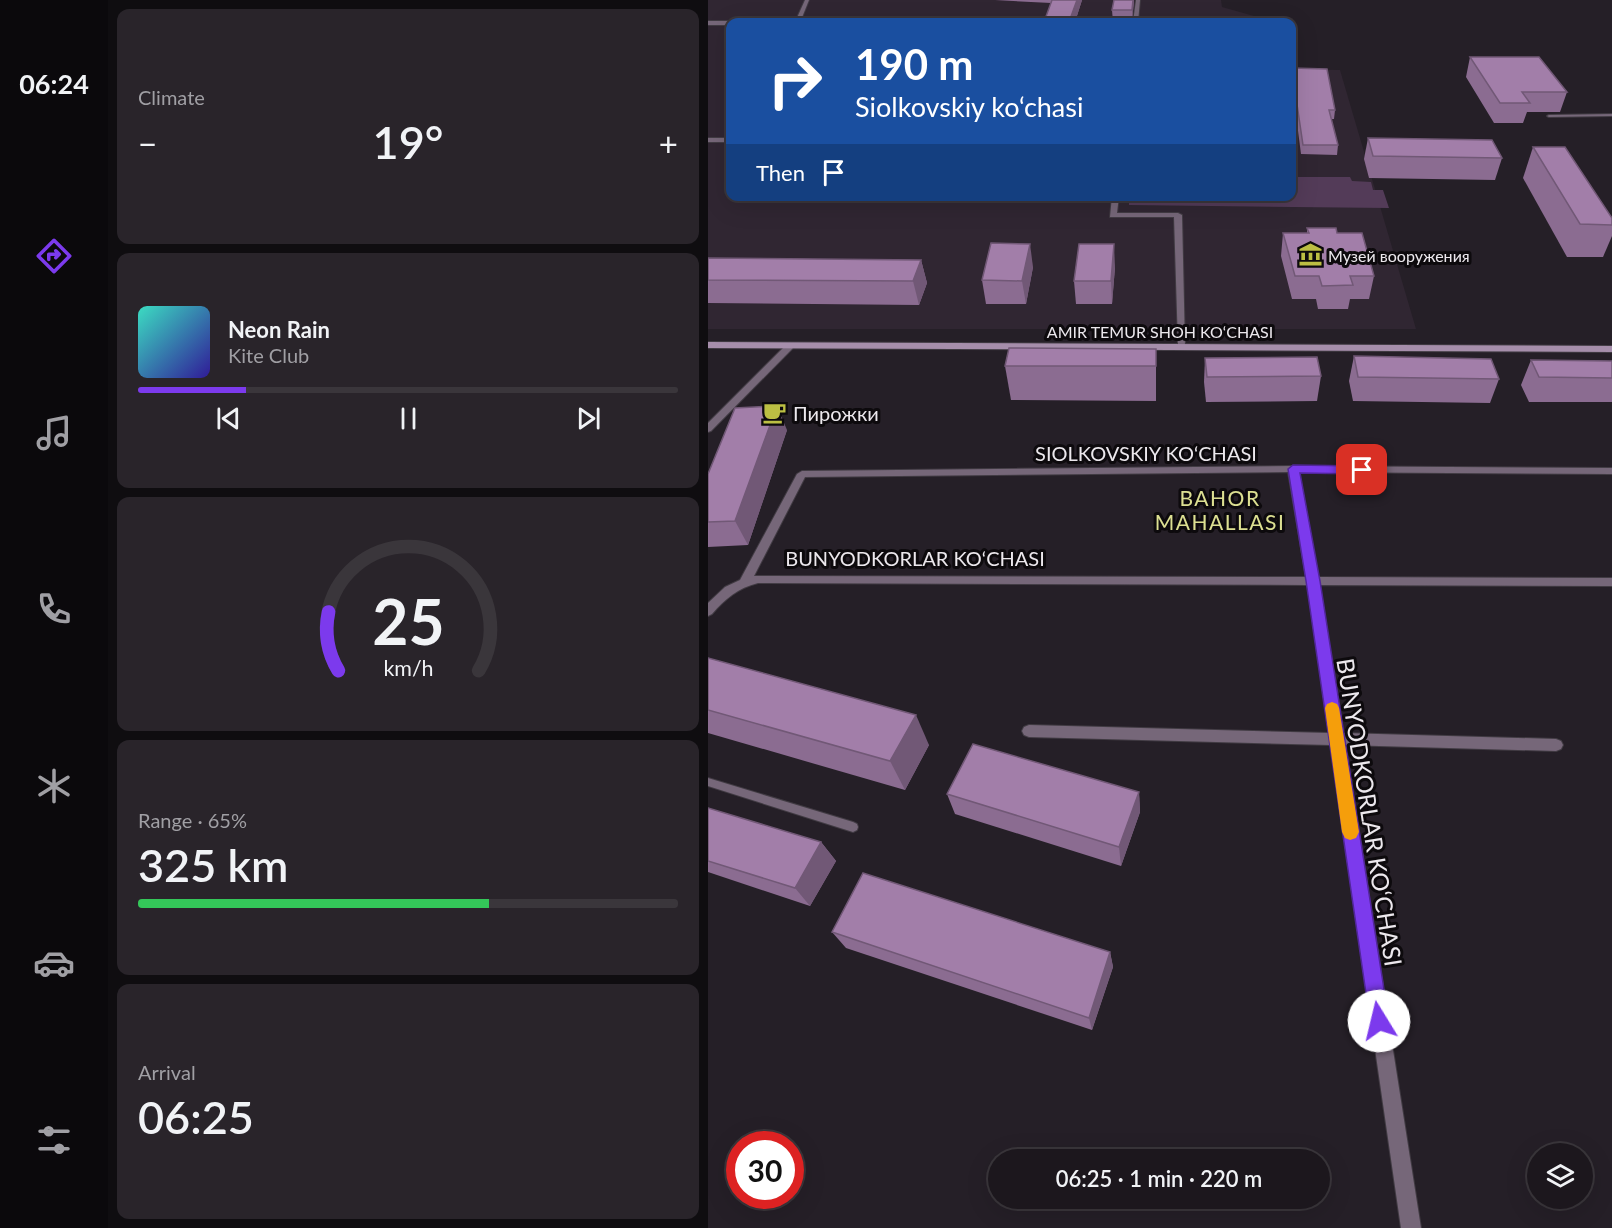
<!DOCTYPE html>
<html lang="en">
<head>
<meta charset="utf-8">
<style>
	body { margin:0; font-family:Lato,sans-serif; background:#29242a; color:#f1f3f6; height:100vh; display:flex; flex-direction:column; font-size:22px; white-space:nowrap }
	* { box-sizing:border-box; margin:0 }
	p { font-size:20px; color:#a09fa4 }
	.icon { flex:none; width:33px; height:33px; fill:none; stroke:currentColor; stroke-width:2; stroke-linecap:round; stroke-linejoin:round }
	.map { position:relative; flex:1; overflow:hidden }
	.side { display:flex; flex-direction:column; gap:9px; padding:9px; background:#0f0d10; width:600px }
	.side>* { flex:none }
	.guide { position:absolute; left:18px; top:18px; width:570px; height:183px; border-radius:12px; box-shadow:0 6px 24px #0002,0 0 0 2px #3a363b; background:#1a4fa0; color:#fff; overflow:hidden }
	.fabs { position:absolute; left:819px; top:1143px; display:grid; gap:12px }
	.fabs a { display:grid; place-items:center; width:66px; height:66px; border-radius:50%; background:#1c171d; box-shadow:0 6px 24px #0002,0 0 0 2px #3a363b; font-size:30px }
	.speed { position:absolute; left:18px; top:1131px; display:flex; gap:12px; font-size:30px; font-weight:700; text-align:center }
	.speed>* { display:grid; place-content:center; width:78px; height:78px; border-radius:50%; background:#1c171d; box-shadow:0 6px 24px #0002,0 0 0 2px #3a363b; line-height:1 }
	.speed .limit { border:9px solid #d22; background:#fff; color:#111 }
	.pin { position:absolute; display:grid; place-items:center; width:51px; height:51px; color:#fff; margin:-26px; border-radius:12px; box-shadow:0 3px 9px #0006 }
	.me { position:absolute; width:66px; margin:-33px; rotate:351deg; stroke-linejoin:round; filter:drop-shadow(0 0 4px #0008) }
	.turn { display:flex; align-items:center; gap:21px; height:126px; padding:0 30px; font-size:27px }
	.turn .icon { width:78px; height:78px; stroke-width:2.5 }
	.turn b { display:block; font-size:42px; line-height:51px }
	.then { display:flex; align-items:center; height:57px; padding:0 30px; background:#0003; gap:12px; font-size:22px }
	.big { font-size:45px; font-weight:600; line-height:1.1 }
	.side .widget { flex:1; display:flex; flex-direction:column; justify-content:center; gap:9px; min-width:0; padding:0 21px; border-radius:12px; background:#29242a }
	.side .dial { align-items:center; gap:0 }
	.dial svg { height:156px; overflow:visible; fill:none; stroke:#3a363b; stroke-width:7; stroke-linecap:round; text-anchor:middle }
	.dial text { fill:#f1f3f6; stroke:none }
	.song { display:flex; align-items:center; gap:18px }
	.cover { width:72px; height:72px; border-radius:9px; background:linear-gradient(135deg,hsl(170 70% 55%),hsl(250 70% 35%)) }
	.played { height:6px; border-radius:3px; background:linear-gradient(90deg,#7c3aed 20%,#3a363b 20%) }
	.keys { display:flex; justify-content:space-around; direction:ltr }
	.heat { display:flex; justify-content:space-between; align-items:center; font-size:33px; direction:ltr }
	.charge { height:9px; border-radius:4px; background:linear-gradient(90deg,#34c759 65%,#3a363b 0) }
	.trip { position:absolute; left:280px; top:1149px; width:342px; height:60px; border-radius:30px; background:#1c171d; box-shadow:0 6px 24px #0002,0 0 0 2px #3a363b; font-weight:600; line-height:60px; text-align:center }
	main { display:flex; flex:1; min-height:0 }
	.tabs { display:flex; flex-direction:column; width:108px; justify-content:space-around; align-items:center; background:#0b090c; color:#a09fa4 }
	.tabs .icon { width:42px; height:42px }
	.tabs .current { color:#7c3aed }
	.tabs b { font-size:27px; color:#f1f3f6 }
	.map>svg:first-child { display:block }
	.built { fill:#302632 }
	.green { fill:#533b58 }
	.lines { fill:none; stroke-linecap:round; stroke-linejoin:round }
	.lane-casing { stroke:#413b43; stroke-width:2 }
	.street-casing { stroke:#413b43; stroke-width:2 }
	.secondary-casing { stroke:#413b43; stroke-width:2 }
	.lane { fill:#766779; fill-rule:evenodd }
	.street { fill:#766779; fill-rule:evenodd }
	.secondary { fill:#a68eab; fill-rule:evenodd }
	.wall { fill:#8b6c91 }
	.shaded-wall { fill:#715876 }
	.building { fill:#a27ea9; stroke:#715876; stroke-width:1.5 }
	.route { fill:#7c3aed; stroke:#51269a; stroke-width:1.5 }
	.slow { fill:#f59e0b }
	.labels { text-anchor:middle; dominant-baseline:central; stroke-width:6; stroke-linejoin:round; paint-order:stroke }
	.far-poi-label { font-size:16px; fill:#ece8ed; stroke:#0d0a0d; text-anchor:start }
	.far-street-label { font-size:16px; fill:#ece8ed; stroke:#0d0a0d }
	.poi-label { font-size:20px; fill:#ece8ed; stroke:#0d0a0d; text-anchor:start }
	.street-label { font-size:20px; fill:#ece8ed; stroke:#0d0a0d }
	.neighbourhood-label { font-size:21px; letter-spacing:1.5px; fill:#dde092; stroke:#0d0a0d }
	.near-street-label { font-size:24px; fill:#ece8ed; stroke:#0d0a0d }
</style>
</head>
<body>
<main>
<nav class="tabs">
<b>06:24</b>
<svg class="icon current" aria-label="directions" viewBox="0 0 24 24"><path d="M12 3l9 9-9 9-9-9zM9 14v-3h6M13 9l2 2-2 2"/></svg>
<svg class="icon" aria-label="music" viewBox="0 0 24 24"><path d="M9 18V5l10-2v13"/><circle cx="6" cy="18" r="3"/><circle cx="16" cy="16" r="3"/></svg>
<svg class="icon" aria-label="phone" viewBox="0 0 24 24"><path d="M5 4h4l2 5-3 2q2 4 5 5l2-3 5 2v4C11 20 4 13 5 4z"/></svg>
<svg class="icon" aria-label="climate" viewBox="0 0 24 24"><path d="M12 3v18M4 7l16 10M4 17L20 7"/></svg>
<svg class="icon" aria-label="car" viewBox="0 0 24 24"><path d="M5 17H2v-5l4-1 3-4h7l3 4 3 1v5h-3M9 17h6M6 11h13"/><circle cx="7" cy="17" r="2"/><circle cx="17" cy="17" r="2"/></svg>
<svg class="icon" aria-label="filters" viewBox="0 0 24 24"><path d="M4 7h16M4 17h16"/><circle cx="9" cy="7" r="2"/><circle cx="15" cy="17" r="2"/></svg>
</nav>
<section class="side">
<div class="widget"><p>Climate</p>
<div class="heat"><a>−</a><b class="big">19°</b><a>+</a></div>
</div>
<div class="widget">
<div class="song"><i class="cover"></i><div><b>Neon Rain</b><p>Kite Club</p></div></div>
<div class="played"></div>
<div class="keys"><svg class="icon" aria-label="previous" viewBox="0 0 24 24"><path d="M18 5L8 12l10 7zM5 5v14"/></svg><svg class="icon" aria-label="pause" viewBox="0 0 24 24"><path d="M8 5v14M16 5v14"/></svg><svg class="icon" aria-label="next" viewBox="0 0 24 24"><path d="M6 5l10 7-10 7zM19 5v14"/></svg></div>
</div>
<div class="widget dial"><svg viewBox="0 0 100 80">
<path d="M14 69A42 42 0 1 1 86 69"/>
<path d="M14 69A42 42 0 0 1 9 39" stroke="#7c3aed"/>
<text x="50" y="56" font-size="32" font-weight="700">25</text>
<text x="50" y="72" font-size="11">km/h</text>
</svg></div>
<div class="widget"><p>Range · 65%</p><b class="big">325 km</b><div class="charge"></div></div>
<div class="widget"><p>Arrival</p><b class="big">06:25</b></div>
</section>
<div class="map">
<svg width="904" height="1228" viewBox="0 0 904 1228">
	<rect width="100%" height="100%" fill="#251f27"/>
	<polygon class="built" points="0,0 513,0 514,7 546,16 545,22 22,22 22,196 584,196 584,69 632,70 708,329 0,329"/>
	<polygon class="green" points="584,177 642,177 644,181 663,182 665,190 675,190 681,208 421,205 421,197 584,196"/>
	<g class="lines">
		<defs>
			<g id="lane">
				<polygon points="904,114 904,116 841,117 839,116 841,115"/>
				<polygon points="0,778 145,822 149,824 150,827 149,830 145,832 0,786"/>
			</g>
			<g id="street">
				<polygon points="97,0 101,0 93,20 96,22 27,22 88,20"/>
				<polygon points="428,0 432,0 430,22 425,22"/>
				<polygon points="0,21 22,21 24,22 22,25 0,25"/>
				<rect x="0" y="138" width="22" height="4"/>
				<polygon points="404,196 411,196 409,213 470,213 474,215 477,347 474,348 470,345 466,217 402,217"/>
				<polygon points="82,343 85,344 85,348 3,431 0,432 0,423 79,344"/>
				<path d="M 585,466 L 904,468 L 904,474 L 591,472 L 610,577 L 904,578 L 904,586 L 611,585 L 635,733 L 848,739 L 853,741 L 855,745 L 853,749 L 848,751 L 637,745 L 713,1228 L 693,1228 L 623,745 L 321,737 L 316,735 L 314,731 L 316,727 L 321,725 L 621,733 L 600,585 L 50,583 C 30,588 17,599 4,614 L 0,616 L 0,603 L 17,587 L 32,580 L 89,474 L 94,471 ZM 580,472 L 598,577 L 46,576 L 97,477 Z"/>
			</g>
			<polygon id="secondary" points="0,342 904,346 904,352 0,348"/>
		</defs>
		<use href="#lane" class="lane-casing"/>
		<use href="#street" class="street-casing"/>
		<use href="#secondary" class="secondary-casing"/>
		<use href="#lane" class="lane"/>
		<use href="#street" class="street"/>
		<use href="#secondary" class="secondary"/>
	</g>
	<g class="wall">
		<polygon points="287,0 374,0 367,22 343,3"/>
		<polygon points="426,0 424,22 405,22 404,10"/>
		<polygon points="762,57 859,92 852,112 819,112 815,123 786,123 758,77"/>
		<polygon points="584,68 627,110 626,119 623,119 630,145 629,155 593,154 585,92 584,92"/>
		<polygon points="660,138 794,158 787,180 661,178 656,159"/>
		<polygon points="825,147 904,218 904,236 895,257 859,257 815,178"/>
		<polygon points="599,228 629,233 666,276 661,299 642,299 640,309 610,309 608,299 584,299 573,256 575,233 599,233"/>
		<polygon points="0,258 213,260 219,283 211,305 0,303"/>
		<polygon points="325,267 318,304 278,304 274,280"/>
		<polygon points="407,267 404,304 368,304 366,281"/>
		<polygon points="448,349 448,401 303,400 297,366"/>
		<polygon points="646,356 791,379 782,403 645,401 641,381"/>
		<polygon points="497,358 613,376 609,401 498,402 496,382"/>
		<polygon points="823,360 904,361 904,402 821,402 813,385"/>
		<polygon points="79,430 40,545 0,547 0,474"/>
		<polygon points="0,658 221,745 197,790 0,733"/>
		<polygon points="431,792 432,812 413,866 247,814 239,794"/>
		<polygon points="0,808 113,842 128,861 102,906 0,872"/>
		<polygon points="124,932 402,952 405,967 384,1030 138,948"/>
	</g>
	<g class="shaded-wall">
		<polygon points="369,0 374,0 367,22 361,22"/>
		<polygon points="425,0 426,0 424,22 424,10"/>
		<polygon points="322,244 325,267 318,304 314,281"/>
		<polygon points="406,244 407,267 404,304 403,281"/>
		<polygon points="213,260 219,283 211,305 205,281"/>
		<polygon points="69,406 79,430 40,545 27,521"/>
		<polygon points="208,715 221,745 197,790 182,761"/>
		<polygon points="431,792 432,812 413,866 411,847"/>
		<polygon points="113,842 128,861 102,906 87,888"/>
		<polygon points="402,952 405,967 384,1030 381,1018"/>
	</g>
	<g class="building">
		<polygon points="344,0 369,0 361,22 336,22"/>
		<polygon points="406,0 425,0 424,10 404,10"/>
		<polygon points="762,57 831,57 859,92 814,92 822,103 792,103"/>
		<polygon points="584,68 619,69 627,110 621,110 630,145 595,145 586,84 584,84"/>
		<polygon points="660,138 784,140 794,158 665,156"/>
		<polygon points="825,147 857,147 904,218 904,225 872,224"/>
		<polygon points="599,228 628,228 629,233 654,233 666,276 642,276 645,285 614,286 611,276 587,276 575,233 601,233"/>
		<polygon points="283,243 322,244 314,281 274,280"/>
		<polygon points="371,244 406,244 403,281 366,281"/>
		<polygon points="0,258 213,260 205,281 0,280"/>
		<polygon points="301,348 448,349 448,366 297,366"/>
		<polygon points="646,356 783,359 791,379 650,377"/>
		<polygon points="609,357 613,376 499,377 497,358"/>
		<polygon points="823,360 904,361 904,378 831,377"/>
		<polygon points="69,406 27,521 0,522 0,474 27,408"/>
		<polygon points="0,658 208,715 182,761 0,710"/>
		<polygon points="265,744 431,792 411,847 239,794"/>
		<polygon points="0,808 113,842 87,888 0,861"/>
		<polygon points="155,873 402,952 381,1018 124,932"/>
	</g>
	<polygon class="route" points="585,465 654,466 660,470 654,474 592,473 612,581 681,1021 678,1028 671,1030 664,1028 662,1021 598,581 580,469"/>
	<polygon class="slow" points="624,702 629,704 631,708 651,832 648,838 642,840 637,838 634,832 617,708 619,704"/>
	<defs>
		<symbol id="museum-bare" viewBox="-9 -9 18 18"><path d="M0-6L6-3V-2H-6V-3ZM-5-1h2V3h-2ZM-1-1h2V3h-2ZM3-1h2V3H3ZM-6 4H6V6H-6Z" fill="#bcbf43" stroke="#0d0a0d" stroke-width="2.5" paint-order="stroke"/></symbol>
		<symbol id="cafe-bare" viewBox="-9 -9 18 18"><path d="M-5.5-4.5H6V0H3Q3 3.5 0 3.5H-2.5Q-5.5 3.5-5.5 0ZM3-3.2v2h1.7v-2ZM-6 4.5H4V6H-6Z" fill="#bcbf43" stroke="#0d0a0d" stroke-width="2.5" paint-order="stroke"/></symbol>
	</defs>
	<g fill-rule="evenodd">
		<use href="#museum-bare" x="586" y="238" width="33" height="33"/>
		<use href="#cafe-bare" x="50" y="396" width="33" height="33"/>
	</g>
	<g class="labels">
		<g class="far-poi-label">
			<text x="620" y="255">Музей вооружения</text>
		</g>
		<g class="far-street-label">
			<text x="452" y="331">AMIR TEMUR SHOH KO‘CHASI</text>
		</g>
		<g class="poi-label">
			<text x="85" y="413">Пирожки</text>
		</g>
		<g class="street-label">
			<text x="438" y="453">SIOLKOVSKIY KO‘CHASI</text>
			<text x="207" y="558">BUNYODKORLAR KO‘CHASI</text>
		</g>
		<g class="neighbourhood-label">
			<text x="512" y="497">BAHOR<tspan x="512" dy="24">MAHALLASI</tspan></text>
		</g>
		<g class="near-street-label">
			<text transform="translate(662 812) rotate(81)">BUNYODKORLAR KO‘CHASI</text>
		</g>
	</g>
</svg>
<div class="fabs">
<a><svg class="icon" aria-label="layers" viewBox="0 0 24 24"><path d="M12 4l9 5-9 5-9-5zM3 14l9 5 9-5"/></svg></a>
</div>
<div class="speed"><div class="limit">30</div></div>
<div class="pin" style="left:654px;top:470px;background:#d93025"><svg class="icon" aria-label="arrive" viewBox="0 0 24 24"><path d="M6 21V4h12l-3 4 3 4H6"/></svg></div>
<svg class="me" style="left:671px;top:1021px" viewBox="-20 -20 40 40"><circle r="19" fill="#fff"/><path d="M0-13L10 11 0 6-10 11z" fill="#7c3aed"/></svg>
<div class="trip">06:25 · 1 min · 220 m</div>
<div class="guide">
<div class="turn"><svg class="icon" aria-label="right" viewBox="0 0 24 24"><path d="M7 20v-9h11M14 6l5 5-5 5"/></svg><div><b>190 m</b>Siolkovskiy ko‘chasi</div></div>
<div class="then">Then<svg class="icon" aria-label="arrive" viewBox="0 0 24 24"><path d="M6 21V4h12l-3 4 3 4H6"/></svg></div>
</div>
</div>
</main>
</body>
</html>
